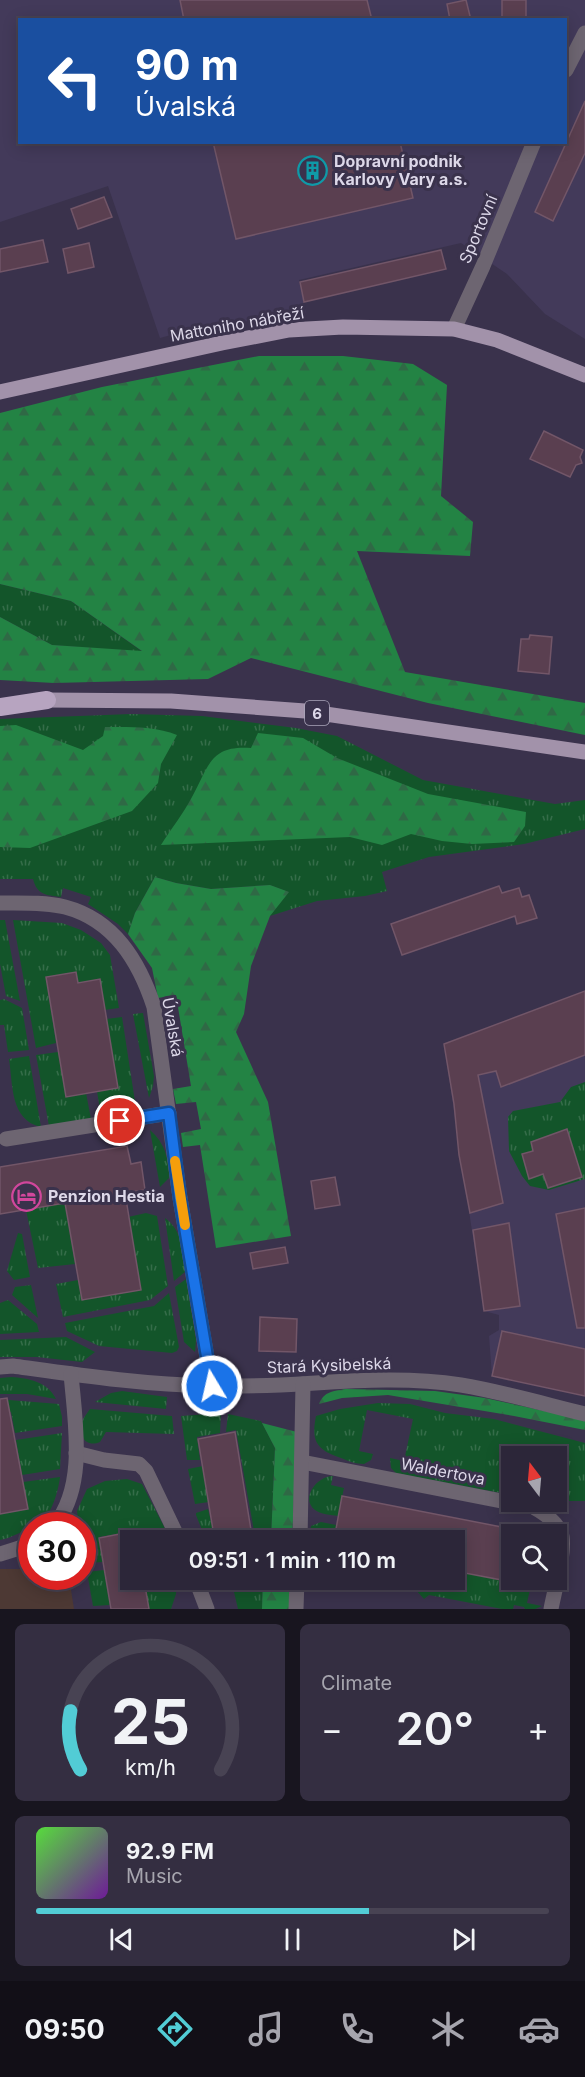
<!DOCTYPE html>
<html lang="en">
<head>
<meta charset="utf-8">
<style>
	body { margin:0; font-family:Inter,sans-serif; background:#342e41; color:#f1f3f6; height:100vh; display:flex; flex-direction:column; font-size:22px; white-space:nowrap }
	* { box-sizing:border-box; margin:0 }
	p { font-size:20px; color:#a6a5ae }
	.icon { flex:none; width:33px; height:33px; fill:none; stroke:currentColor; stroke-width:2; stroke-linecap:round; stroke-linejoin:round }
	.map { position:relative; height:1609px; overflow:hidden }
	.drawer { display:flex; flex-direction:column; gap:15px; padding:15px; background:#18151f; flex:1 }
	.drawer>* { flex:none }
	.top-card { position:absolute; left:18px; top:18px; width:549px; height:126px; border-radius:0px; box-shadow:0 3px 15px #0003,0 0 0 2px #484353; background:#1a4fa0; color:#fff; overflow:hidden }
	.needle { width:39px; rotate:344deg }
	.tools { position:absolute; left:501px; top:1446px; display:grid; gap:12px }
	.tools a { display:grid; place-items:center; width:66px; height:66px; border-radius:0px; background:#2c2639; box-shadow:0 3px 15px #0003,0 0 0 2px #484353; font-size:30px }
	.speed { position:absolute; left:18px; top:1512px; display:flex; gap:12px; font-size:30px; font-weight:700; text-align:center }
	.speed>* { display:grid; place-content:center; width:78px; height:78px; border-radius:50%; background:#2c2639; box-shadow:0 3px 15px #0003,0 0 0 2px #484353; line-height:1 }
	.speed .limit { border:9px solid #d22; background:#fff; color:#111 }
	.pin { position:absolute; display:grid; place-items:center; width:51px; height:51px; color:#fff; margin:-26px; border:3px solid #fff; border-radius:50%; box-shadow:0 2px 6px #0007 }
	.me { position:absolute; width:66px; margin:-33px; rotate:351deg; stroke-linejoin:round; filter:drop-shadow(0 0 4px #0008) }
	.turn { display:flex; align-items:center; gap:21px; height:126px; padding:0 18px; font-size:27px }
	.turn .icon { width:78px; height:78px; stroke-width:2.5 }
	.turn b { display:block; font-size:42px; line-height:51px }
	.big { font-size:45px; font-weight:600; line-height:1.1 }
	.drawer .tile { flex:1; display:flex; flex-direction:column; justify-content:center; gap:9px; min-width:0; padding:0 21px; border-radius:9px; background:#342e41 }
	.drawer .dial { align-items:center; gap:0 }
	.dial svg { height:156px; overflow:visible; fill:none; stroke:#484353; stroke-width:7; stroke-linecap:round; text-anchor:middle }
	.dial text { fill:#f1f3f6; stroke:none }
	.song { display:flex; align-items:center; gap:18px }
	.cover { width:72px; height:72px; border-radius:9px; background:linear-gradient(135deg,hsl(110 70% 55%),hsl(280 70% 35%)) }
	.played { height:6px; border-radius:3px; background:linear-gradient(90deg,#52ccd5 65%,#484353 65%) }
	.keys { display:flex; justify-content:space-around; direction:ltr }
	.heat { display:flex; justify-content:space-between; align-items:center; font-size:33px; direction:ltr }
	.drawer .tiles { flex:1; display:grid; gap:15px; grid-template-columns:1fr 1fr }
	.tile:last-child { grid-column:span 2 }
	.trip { position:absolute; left:120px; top:1530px; width:345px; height:60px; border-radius:0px; background:#2c2639; box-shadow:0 3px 15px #0003,0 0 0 2px #484353; font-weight:600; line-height:60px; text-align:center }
	.tabs { display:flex; height:96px; justify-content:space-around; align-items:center; background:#120f17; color:#a6a5ae }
	.tabs .icon { width:42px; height:42px }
	.tabs .active { color:#52ccd5 }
	.tabs b { font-size:27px; color:#f1f3f6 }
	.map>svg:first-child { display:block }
	.built { fill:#433a5a; fill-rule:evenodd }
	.education { fill:#4d3934 }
	.grass { fill:url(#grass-tufts) }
	.forest { fill:url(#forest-firs) }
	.building { fill:#5a3f50; stroke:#725668; stroke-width:1.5 }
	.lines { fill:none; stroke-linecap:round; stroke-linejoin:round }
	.minor { stroke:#6d6571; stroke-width:15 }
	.major { stroke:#a292aa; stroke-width:15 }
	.highway { stroke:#b7a4c0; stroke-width:18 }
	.route-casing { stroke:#114b97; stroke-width:15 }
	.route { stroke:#1a73e8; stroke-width:10 }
	.slow { stroke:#f59e0b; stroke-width:10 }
	.labels { text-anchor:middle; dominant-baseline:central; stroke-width:6; stroke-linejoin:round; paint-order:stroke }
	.shield { fill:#3a324c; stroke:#aca6ba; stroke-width:1.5 }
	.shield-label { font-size:15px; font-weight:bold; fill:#ddd8e9 }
	.poi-label { font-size:16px; font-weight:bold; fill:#ddd8e9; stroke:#3a324c; text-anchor:start }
	.street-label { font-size:16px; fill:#ddd8e9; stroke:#3a324c }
</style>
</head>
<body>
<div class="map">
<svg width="585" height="1609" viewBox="0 0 585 1609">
	<defs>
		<pattern id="grass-tufts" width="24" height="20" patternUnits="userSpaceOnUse" patternTransform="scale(1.5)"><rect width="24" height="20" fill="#13552a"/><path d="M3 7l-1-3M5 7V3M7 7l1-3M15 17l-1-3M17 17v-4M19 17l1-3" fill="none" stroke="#356d49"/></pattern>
		<pattern id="forest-firs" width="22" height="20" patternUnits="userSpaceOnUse" patternTransform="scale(1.5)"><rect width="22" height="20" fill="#238344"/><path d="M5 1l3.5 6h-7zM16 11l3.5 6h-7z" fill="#2f6945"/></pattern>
	</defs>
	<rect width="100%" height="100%" fill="#3a324c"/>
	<g class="built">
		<path d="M 0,0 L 585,0 L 585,339 L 545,314 L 507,274 L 461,243 L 299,280 L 306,313 L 197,328 L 160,338 L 108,186 L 0,222 ZM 20,20 L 566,20 L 566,142 L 20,142 Z"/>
		<polygon points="585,991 585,1396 492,1376 489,1336 499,1330 499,1315 484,1311 444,1044"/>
	</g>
	<polygon class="education" points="0,1569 31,1569 32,1576 69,1577 74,1609 0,1609"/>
	<g class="grass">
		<polygon points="0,584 71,601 143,652 52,645 0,617"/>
		<path d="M 131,714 L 202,716 L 296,728 L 337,736 L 423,780 L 555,804 L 585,800 L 585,829 L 524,844 L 429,857 L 382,872 L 387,891 L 365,896 L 317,901 L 270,916 L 288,892 L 270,885 L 211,889 L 176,883 L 155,877 L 135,913 L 128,934 L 118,924 L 88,904 L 91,897 L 63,888 L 61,897 C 46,895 37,895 33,879 L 0,879 L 0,719 Z"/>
		<polygon points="0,920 5,920 20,1001 6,996 0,964"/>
		<polygon points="13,920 62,923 81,930 101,943 110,955 119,1008 104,1010 99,979 78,983 76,972 46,977 56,1043 36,1048"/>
		<polygon points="4,999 22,1008 29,1050 8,1052 4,1025 0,1025 0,1000"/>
		<polygon points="143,1013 154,1076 153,1086 149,1098 133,1014"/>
		<polygon points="122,1017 136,1108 125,1113 101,1117 97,1091 106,1019"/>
		<polygon points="58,1052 66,1096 86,1093 91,1119 49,1126 36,1055"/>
		<path d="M 29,1056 L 41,1127 C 10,1120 13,1085 9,1059 Z"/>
		<polygon points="585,1082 585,1179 549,1190 530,1186 522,1176 509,1151 508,1117 513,1111 560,1102 571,1087"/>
		<path d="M 150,1130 C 165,1143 169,1159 169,1178 L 160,1187 Z"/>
		<polygon points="82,1200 69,1227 75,1264 38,1268 26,1210"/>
		<polygon points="146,1213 157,1216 168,1286 150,1300 63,1317 56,1284 78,1280 82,1300 140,1290 128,1217"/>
		<path d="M 165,1218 C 183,1231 182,1251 186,1271 L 174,1281 Z"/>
		<polygon points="18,1233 22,1234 30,1277 14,1280 7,1271"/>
		<polygon points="186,1279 196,1340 195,1352 184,1342 175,1287"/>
		<polygon points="31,1285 38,1318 12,1295 15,1287"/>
		<polygon points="169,1293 179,1347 177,1351 172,1353 99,1346 67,1331 65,1323 154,1306"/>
		<polygon points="8,1300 37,1324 39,1332 0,1334 0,1303"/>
		<polygon points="66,1337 95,1352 82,1362 37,1357 0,1357 0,1340"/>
		<path d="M 11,1377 C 28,1378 48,1382 56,1399 L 27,1394 L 0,1394 L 0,1378 Z"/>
		<polygon points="122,1391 167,1397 166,1409 95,1402 111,1393"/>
		<polygon points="9,1400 59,1404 62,1417 62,1426 15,1433 11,1412 0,1414 0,1401"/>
		<path d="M 378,1403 L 410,1404 L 445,1413 L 494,1419 L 585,1443 L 585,1501 L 557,1501 L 556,1456 L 512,1456 L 511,1495 L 396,1473 L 391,1468 L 390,1458 L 404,1461 L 413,1419 L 367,1410 L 359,1451 L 373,1454 L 371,1460 L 364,1464 C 356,1464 348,1461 341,1458 C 316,1450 311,1441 316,1416 L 340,1409 Z"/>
		<path d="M 90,1409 L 172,1416 L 174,1434 L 106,1432 L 100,1442 C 86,1448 78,1436 82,1422 C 83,1418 88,1412 90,1409 Z"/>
		<polygon points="221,1413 220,1433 197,1437 200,1460 187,1460 181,1416"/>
		<polygon points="228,1414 261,1421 275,1448 271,1540 206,1540 196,1515 196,1513 208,1509 215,1538 254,1531 236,1430 226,1432"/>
		<polygon points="62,1433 60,1469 22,1475 16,1440"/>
		<polygon points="203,1466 209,1502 195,1504 188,1469"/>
		<path d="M 333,1476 L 331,1485 L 344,1488 L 338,1516 C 331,1515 320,1514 315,1510 C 300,1498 317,1476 333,1476 Z"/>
		<path d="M 60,1477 C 58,1493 50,1523 32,1526 L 31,1528 L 8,1538 L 0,1540 L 0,1514 L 28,1509 L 23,1482 Z"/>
		<polygon points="127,1479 142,1484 171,1540 137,1540 135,1531 99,1537 103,1562 85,1563 82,1526 79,1525 77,1511 87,1489 105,1481"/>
		<polygon points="321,1522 336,1525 334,1540 309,1540 311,1526"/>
		<polygon points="104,1570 110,1605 93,1606 87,1572"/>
		<polygon points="455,1571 531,1585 527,1603 542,1606 535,1609 525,1609 524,1607 514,1605 513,1609 502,1609 429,1595 424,1599 415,1589 417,1580 454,1580"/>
		<polygon points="144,1580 177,1580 176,1594 171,1609 149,1609"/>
		<polygon points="227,1580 263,1580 262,1609 238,1609 234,1592 221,1587 228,1585"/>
	</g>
	<g class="forest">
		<polygon points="259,356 343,356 413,364 447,385 441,496 473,522 470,556 357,551 405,672 585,703 585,735 428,703 251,658 208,679 54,683 0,680 0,617 52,645 142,651 71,601 0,584 0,413 102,387"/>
		<path d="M 16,725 L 83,750 L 103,736 L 105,727 C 129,727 155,726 177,735 L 161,764 L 158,783 L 132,811 L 30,848 L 0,847 L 0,726 Z"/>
		<path d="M 258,733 L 303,738 L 337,758 L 428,794 L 526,812 L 525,826 L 514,842 L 472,844 L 442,841 L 411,834 L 382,845 L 350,837 L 161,845 C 171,829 183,814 192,797 C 209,767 209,745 251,748 Z"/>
		<polygon points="155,877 176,883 211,889 270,885 289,892 270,916 251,966 244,1014 236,1032 268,1102 291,1236 216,1248 200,1145 183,1147 181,1133 201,1129 196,1102 176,1104 173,1089 191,1086 176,995 158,998 152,968 128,934 135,913"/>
		<path d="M 346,1389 L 435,1391 L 485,1398 L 585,1420 L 585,1430 L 514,1416 L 388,1395 L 342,1398 L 319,1404 C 324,1391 334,1391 346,1389 Z"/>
		<polygon points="262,1423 297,1432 292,1540 271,1540 275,1448"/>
		<polygon points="263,1580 290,1580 289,1609 262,1609"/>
	</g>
	<g class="building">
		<polygon points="180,0 367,0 372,20 184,20"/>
		<polygon points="466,0 471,20 450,20 447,4"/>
		<rect x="502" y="0" width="24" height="20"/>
		<polygon points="585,101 585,153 553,221 535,212"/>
		<polygon points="213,142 400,142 413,198 236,239"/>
		<polygon points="104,197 112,217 78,229 71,209"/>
		<polygon points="43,240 48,262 0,272 0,249"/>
		<polygon points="89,243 94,267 68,273 63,249"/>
		<polygon points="441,250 446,269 304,302 300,282"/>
		<polygon points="544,431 583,450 580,457 582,463 576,465 570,477 530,459"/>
		<polygon points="530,635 552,637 549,674 518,671 521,639 529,639"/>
		<polygon points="499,886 502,893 519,888 522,897 529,895 537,918 517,924 515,916 402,955 391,924"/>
		<polygon points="76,972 78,983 100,979 118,1088 66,1097 46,977"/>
		<polygon points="585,991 585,1055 501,1087 496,1071 478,1075 503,1203 470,1213 459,1155 454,1104 444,1044"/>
		<polygon points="567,1129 582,1177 548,1188 543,1174 529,1179 522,1154 533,1151 531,1142"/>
		<polygon points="127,1146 131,1164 141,1162 145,1190 125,1193 141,1290 82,1300 65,1203 0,1214 0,1167"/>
		<polygon points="335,1177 340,1205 315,1209 311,1181"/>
		<polygon points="585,1208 585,1328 577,1328 556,1214"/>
		<polygon points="509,1223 520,1306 484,1311 473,1230"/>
		<polygon points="285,1247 288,1263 253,1269 250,1253"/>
		<polygon points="260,1317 297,1319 296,1352 259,1351"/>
		<polygon points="502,1331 585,1349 585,1396 492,1376"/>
		<polygon points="7,1398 28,1509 0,1514 0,1399"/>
		<polygon points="235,1432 251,1530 214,1536 198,1439"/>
		<polygon points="342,1496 512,1529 512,1582 454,1571 454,1540 334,1540"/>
		<polygon points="130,1532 130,1580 144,1580 149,1609 111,1609 99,1538"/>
	</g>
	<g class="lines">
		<g class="minor">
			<polyline points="566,70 585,33"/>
			<polyline points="454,329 483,266 534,142"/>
			<path d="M 0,903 C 21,903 45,902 65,907 C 114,920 139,961 154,1007 L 180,1198 L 212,1387"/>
			<polyline points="6,1139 169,1113"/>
			<path d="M 0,1367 L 13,1366 C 78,1375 145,1385 211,1386 C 295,1389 378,1372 461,1385 C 503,1392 544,1404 585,1414"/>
			<polyline points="76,1453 104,1460 139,1464 146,1471 179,1540"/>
			<path d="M 302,1462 L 533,1507 C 544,1513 556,1521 561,1533 C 567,1547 554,1592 551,1609"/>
			<path d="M 54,1526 C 87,1486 75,1422 71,1374"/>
			<polyline points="300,1540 303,1384"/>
			<polyline points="0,1554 32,1544"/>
			<polyline points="196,1580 207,1609"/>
			<polyline points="296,1609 297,1580"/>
		</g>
		<g class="major">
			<polyline points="0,392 222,343 289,330 343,327 454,329 497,340 585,375"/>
			<polyline points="47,700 171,701 305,711 585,752"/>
		</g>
		<polyline class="highway" points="0,707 47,700"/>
	</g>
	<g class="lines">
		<defs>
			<polyline id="route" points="120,1121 169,1113 180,1198 212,1386"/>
		</defs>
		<use href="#route" class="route-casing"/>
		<use href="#route" class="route"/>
		<polyline class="slow" points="175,1161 185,1225"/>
	</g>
	<defs>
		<symbol id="building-ring" viewBox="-11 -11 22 22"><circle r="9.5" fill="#3a324c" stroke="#0f9aa8" stroke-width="1.5"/><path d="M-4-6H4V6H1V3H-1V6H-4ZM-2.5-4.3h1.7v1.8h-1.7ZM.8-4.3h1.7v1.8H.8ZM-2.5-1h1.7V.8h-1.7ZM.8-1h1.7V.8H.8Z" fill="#0f9aa8"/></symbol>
		<symbol id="hotel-ring" viewBox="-11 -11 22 22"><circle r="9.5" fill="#3a324c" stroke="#d1479c" stroke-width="1.5"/><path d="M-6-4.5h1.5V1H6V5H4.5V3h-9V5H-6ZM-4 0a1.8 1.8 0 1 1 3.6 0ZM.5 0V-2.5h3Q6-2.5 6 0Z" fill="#d1479c"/></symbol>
	</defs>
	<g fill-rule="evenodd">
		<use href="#building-ring" x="296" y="154" width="33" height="33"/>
		<use href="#hotel-ring" x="10" y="1180" width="33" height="33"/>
	</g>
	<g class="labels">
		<rect class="shield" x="305" y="701" width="24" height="24" rx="4.5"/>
		<g class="shield-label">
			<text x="317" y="713">6</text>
		</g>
		<g class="poi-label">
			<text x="334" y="161">Dopravní podnik<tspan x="334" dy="18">Karlovy Vary a.s.</tspan></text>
			<text x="48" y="1196">Penzion Hestia</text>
		</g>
		<g class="street-label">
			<text transform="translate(478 229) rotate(-67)">Sportovní</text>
			<text transform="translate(237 324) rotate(-10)">Mattoniho nábřeží</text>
			<text transform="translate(173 1027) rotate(80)">Úvalská</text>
			<text transform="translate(329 1365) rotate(-2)">Stará Kysibelská</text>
			<text transform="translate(443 1471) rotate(11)">Waldertova</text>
		</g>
	</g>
</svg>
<div class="tools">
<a><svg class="needle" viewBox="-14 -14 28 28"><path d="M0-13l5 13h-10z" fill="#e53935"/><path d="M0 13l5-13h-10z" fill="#a6a5ae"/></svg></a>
<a><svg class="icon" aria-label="search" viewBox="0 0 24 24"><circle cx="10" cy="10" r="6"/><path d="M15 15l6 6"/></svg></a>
</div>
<div class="speed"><div class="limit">30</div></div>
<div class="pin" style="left:120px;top:1121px;background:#d93025"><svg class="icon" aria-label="arrive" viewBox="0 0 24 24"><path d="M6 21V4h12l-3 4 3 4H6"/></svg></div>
<svg class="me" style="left:212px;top:1386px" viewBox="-20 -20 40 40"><circle r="17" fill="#1a73e8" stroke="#fff" stroke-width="3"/><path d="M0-11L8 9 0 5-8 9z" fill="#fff"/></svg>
<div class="trip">09:51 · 1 min · 110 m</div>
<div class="top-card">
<div class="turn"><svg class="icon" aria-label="left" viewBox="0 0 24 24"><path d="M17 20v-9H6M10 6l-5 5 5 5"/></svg><div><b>90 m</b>Úvalská</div></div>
</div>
</div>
<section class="drawer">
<div class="tiles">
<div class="tile dial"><svg viewBox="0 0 100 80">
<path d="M14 69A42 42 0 1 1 86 69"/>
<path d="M14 69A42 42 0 0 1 9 39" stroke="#52ccd5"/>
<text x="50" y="56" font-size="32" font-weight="700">25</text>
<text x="50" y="72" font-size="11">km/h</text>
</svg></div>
<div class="tile"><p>Climate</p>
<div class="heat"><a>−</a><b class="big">20°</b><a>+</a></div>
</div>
<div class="tile">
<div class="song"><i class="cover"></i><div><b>92.9 FM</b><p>Music</p></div></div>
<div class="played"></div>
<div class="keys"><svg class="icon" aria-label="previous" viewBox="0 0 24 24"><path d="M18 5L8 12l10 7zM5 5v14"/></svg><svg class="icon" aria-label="pause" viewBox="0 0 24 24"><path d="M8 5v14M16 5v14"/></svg><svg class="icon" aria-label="next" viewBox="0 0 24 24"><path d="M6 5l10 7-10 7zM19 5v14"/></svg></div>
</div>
</div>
</section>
<nav class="tabs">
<b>09:50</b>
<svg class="icon active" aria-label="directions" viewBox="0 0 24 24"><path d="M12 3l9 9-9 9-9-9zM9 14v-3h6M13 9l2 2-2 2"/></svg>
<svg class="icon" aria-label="music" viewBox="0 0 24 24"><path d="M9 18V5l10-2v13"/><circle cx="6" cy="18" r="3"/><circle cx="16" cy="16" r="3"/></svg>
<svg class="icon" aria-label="phone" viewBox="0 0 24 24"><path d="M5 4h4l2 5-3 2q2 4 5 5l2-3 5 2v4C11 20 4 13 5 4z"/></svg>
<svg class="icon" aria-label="climate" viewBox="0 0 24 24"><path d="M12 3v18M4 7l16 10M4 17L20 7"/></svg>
<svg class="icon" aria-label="car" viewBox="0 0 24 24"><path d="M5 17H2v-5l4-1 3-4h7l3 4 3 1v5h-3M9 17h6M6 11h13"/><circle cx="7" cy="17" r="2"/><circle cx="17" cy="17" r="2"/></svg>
</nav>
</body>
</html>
